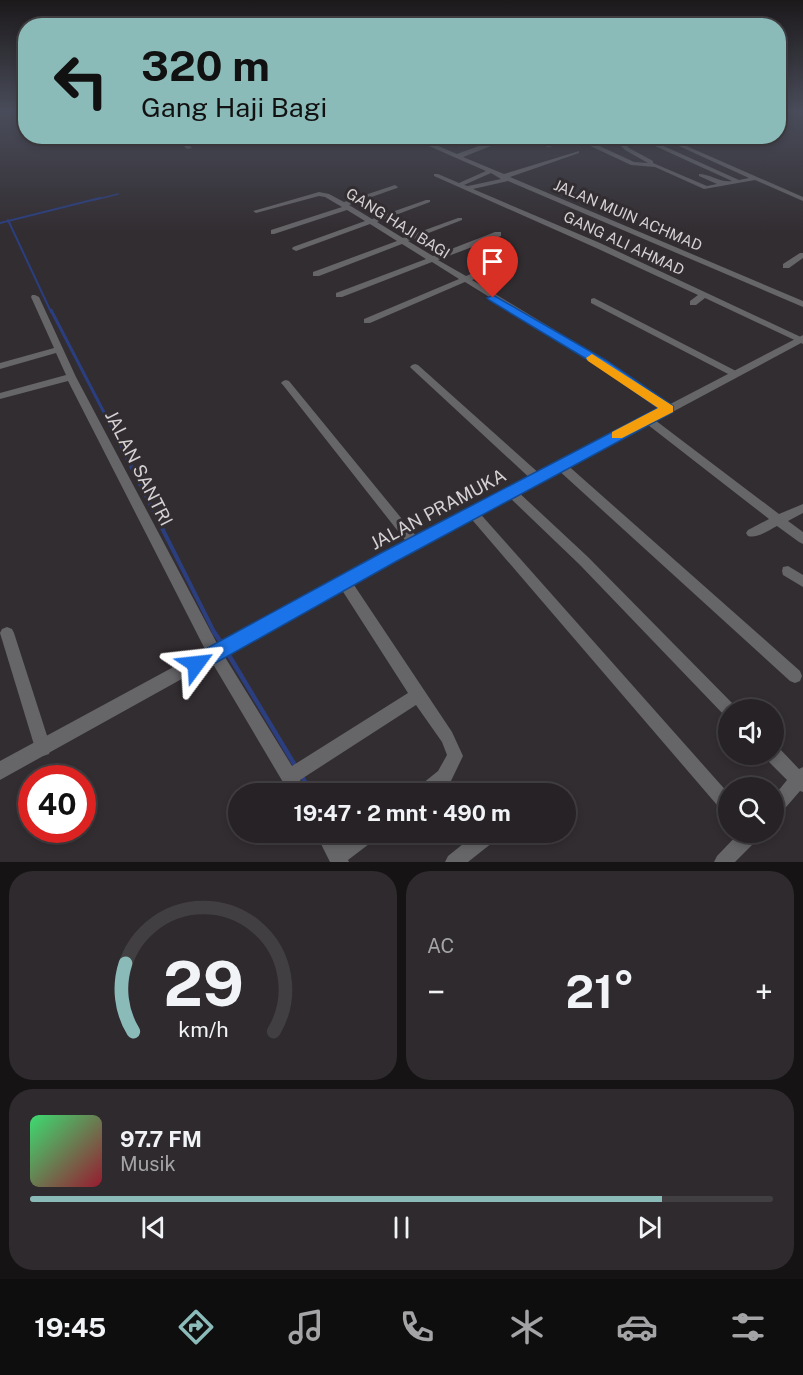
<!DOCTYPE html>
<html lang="id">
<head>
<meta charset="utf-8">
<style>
	body { margin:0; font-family:"Public Sans",sans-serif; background:#2e2a2d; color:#f1f3f6; height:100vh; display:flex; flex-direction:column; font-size:22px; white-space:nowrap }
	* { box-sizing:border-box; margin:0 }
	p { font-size:20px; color:#a4a4a7 }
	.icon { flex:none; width:33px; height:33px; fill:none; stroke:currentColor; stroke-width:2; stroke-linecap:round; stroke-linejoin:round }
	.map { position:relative; height:862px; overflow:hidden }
	.sheet { display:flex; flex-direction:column; gap:9px; padding:9px; background:#151314; flex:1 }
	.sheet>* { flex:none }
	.top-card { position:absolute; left:18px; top:18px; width:768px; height:126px; border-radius:24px; box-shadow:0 3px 9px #0003,0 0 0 2px #423f42; background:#8bbbb9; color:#111; overflow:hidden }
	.fabs { position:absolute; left:718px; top:699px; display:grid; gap:12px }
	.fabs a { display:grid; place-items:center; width:66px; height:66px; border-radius:50%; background:#262225; box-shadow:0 3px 9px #0003,0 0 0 2px #423f42; font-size:30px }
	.speed { position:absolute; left:18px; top:765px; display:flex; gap:12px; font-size:30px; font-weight:700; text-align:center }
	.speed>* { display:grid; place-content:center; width:78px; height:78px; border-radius:50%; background:#262225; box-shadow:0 3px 9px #0003,0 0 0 2px #423f42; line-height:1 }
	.speed .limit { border:9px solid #d22; background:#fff; color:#111 }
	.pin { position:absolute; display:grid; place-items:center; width:51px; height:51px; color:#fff; margin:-62px -26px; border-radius:50% 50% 50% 0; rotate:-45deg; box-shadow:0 0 6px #0007 }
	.pin .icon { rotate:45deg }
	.me { position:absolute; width:66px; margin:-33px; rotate:60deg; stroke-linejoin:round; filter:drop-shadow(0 0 4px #0008) }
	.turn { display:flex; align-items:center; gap:21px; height:126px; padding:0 24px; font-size:27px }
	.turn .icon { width:78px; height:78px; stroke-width:2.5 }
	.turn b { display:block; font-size:42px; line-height:51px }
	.big { font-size:45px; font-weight:700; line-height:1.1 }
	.sheet .tile { flex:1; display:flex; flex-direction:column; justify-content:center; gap:9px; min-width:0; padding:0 21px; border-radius:24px; background:#2e2a2d }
	.sheet .dial { align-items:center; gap:0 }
	.dial svg { height:156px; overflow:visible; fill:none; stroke:#423f42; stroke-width:7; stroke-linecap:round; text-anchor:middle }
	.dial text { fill:#f1f3f6; stroke:none }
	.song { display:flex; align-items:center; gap:18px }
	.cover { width:72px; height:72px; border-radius:9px; background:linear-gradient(135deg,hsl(140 70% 55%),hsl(350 70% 35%)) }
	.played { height:6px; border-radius:3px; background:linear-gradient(90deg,#8bbbb9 85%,#423f42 85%) }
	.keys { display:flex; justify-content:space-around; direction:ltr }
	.heat { display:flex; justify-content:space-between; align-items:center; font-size:33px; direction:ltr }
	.sheet .tiles { flex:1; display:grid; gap:9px; grid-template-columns:1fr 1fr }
	.tile:last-child { grid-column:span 2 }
	.trip { position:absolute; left:228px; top:783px; width:348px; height:60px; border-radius:30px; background:#262225; box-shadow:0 3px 9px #0003,0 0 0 2px #423f42; font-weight:700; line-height:60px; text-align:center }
	.tabs { display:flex; height:96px; justify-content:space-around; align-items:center; background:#0f0e0f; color:#a4a4a7 }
	.tabs .icon { width:42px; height:42px }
	.tabs .active { color:#8bbbb9 }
	.tabs b { font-size:27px; color:#f1f3f6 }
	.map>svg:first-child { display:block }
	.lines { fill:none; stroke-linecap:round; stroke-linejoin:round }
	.stream-far4 { stroke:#2a3e80; stroke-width:1.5 }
	.stream-far3 { stroke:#2a3e80; stroke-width:2 }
	.stream-far2 { stroke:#2a3e80; stroke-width:3 }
	.stream-far1 { stroke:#2a3e80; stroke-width:4 }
	.stream { stroke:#2a3e80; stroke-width:4.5 }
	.minor { fill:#666568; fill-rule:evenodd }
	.tertiary { fill:#666568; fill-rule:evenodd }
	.route { fill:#1a73e8; stroke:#114b97; stroke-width:1.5 }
	.slow { fill:#f59e0b }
	.labels { text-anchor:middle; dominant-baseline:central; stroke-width:6; stroke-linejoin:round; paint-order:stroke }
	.far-street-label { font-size:15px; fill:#d4d1d3; stroke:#322d31 }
	.street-label { font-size:18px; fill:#d4d1d3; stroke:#322d31 }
</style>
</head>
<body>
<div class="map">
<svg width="803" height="862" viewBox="0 0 803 862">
	<rect width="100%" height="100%" fill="#322d31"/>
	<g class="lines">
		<polyline class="stream-far4" points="94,200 118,194"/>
		<g class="stream-far3">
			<polyline points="8,220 51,312"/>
			<polyline points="0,223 100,198"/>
		</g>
		<polyline class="stream-far2" points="51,310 125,453"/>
		<polyline class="stream-far1" points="124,452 215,634"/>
		<g class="stream">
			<polyline points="214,632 222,644"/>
			<polyline points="227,652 296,767"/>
			<polyline points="301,775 312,794"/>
			<polyline points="336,832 342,845"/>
		</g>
		<g class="minor">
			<polygon points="173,136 180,136 192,148 187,149"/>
			<path d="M 406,136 L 415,136 L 457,154 L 506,136 L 516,136 L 463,157 L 504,174 L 579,151 L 579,153 L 510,177 L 803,301 L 803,307 L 508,181 L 473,189 L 600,243 L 803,338 L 803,344 L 705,298 L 696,305 L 690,305 L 690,301 L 698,295 L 594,247 L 434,176 L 434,174 L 438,174 L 459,183 L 486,171 ZM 491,173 L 501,179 L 468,186 L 464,185 Z"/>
			<polygon points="525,136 534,136 553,146 548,147"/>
			<path d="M 569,136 L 578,136 L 634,162 L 648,163 L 625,150 L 611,136 L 618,136 L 629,148 L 653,161 L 653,163 L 707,186 L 717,184 L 699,176 L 699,174 C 711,174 720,183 732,181 L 644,141 L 644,139 L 648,139 L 739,180 L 749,178 L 668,141 L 674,136 L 681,136 L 675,141 L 803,197 L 803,201 L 755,180 L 704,189 L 655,167 L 631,165 Z"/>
			<polygon points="395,185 398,187 397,188 349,205 372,219 426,200 430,200 430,202 377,222 403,238 458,218 462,218 462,220 408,241 433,256 495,232 501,232 501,236 438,260 466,276 489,266 495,266 495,270 472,280 606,361 672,407 673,409 672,411 664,411 600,365 465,282 370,323 364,323 364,319 459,279 432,262 342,297 336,297 336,293 426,259 402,244 319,276 313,276 313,272 397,241 370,224 296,251 292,249 293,247 365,221 347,210 274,234 271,234 271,230 342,207 325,197 319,196 256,213 253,211 319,192 329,194 344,202"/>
			<polygon points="800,253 803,253 803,258 789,268 783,268 783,264"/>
			<polygon points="32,295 35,295 39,297 76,377 220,649 292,766 408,693 340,587 339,583 340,579 345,578 350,579 452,732 463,756 450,783 437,794 415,794 417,788 438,771 447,755 442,742 416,705 300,780 308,794 290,794 210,659 68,381 0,399 0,393 66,375 56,353 0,369 0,363 54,348 31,297"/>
			<polygon points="594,298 738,372 740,374 738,376 732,376 591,303 591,299"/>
			<polygon points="415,364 418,365 541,475 543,478 541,481 533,481 412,369 410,367 412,365"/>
			<polygon points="286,380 289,381 420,541 422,545 420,549 416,550 412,549 283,385 281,383 283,381"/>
			<path d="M 647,416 L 651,417 L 779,514 L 803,504 L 803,513 L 788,521 L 803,532 L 803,544 L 799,542 L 777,526 C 769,530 757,539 748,536 L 746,533 L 748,530 L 769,519 L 643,421 L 642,419 L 643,417 Z"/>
			<polygon points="560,461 564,462 800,671 802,676 800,681 795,683 790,681 556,468 554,465 556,462"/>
			<polygon points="511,488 515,489 588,557 734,705 736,710 729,710 729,717 724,715 580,565 507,495 505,492 507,489"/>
			<polygon points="472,507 476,509 729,794 729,814 723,812 468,515 466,512 468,509"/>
			<polygon points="788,566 803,575 803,587 783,575 782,571 783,567"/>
			<polygon points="7,627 12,629 14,633 51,748 49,754 43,756 37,754 35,748 0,633 2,629"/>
			<polygon points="774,747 779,748 799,769 803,767 803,792 800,791 780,814 774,816 774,796 787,780 767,760 765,754 774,754"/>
			<polygon points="315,832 333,832 340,844 356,832 379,832 377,838 348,860 349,862 330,862"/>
			<polygon points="478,832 500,833 497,839 468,862 445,862 448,856"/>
			<polygon points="740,832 761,832 759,838 735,862 714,862 717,856"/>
		</g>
		<polygon class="tertiary" points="803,335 803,342 394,561 0,780 0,761 384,553"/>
	</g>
	<linearGradient id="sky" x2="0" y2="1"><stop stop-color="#1c191b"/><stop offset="0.48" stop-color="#494c5a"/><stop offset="1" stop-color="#494c5a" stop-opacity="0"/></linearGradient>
	<rect width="803" height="232" fill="url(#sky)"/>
	<polygon class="route" points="493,295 607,361 673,406 673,412 395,562 203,670 196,673 189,670 187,664 189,658 383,552 658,408 598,366 489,300 487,298"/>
	<polygon class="slow" points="592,354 673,406 673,412 622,438 612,438 612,432 658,408 588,361 586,358"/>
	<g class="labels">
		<g class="far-street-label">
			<text transform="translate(628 215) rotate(23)">JALAN MUIN ACHMAD</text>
			<text transform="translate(398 223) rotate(32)">GANG HAJI BAGI</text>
			<text transform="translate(624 243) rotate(25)">GANG ALI AHMAD</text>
		</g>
		<g class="street-label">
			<text transform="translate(139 468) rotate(63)">JALAN SANTRI</text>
			<text transform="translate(438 509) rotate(-28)">JALAN PRAMUKA</text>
		</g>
	</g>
</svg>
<div class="fabs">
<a><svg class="icon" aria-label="sound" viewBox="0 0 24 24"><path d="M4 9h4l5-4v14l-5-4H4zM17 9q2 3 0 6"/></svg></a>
<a><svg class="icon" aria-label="search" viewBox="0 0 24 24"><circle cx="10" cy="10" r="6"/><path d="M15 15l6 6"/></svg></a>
</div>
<div class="speed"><div class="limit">40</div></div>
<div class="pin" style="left:493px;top:298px;background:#d93025"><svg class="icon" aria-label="arrive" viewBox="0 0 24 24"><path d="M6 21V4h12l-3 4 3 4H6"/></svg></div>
<svg class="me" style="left:196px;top:664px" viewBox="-20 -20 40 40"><path d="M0-17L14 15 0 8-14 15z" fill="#1a73e8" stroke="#fff" stroke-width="4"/></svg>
<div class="trip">19:47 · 2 mnt · 490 m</div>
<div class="top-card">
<div class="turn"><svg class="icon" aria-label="left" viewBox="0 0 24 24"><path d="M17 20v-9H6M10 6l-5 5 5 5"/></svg><div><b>320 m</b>Gang Haji Bagi</div></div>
</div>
</div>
<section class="sheet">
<div class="tiles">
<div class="tile dial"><svg viewBox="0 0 100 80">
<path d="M14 69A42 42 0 1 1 86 69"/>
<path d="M14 69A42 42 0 0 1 10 34" stroke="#8bbbb9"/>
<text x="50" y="56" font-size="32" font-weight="700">29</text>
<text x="50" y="72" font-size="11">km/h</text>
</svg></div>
<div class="tile"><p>AC</p>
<div class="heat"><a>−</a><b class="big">21°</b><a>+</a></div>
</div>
<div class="tile">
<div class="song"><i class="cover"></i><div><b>97.7 FM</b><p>Musik</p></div></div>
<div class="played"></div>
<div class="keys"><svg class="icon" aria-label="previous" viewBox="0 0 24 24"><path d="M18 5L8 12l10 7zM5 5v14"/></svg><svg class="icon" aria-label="pause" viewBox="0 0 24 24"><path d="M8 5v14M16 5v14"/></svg><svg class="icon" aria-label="next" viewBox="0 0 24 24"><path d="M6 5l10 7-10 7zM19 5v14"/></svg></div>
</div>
</div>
</section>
<nav class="tabs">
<b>19:45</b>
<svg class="icon active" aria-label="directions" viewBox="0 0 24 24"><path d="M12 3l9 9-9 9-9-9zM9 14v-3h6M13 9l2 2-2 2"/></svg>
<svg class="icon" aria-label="music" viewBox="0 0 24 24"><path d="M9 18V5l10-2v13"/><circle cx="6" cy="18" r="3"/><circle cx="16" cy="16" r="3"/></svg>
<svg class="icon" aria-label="phone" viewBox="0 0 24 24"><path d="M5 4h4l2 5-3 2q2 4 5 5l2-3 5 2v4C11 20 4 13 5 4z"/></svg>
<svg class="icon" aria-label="climate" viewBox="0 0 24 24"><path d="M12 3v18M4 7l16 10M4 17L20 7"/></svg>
<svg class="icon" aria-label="car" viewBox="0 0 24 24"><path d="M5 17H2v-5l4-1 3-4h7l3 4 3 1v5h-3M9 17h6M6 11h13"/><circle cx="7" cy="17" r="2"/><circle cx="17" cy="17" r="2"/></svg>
<svg class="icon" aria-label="filters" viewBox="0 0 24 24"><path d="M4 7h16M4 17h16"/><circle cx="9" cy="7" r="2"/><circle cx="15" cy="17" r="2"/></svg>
</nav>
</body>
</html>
